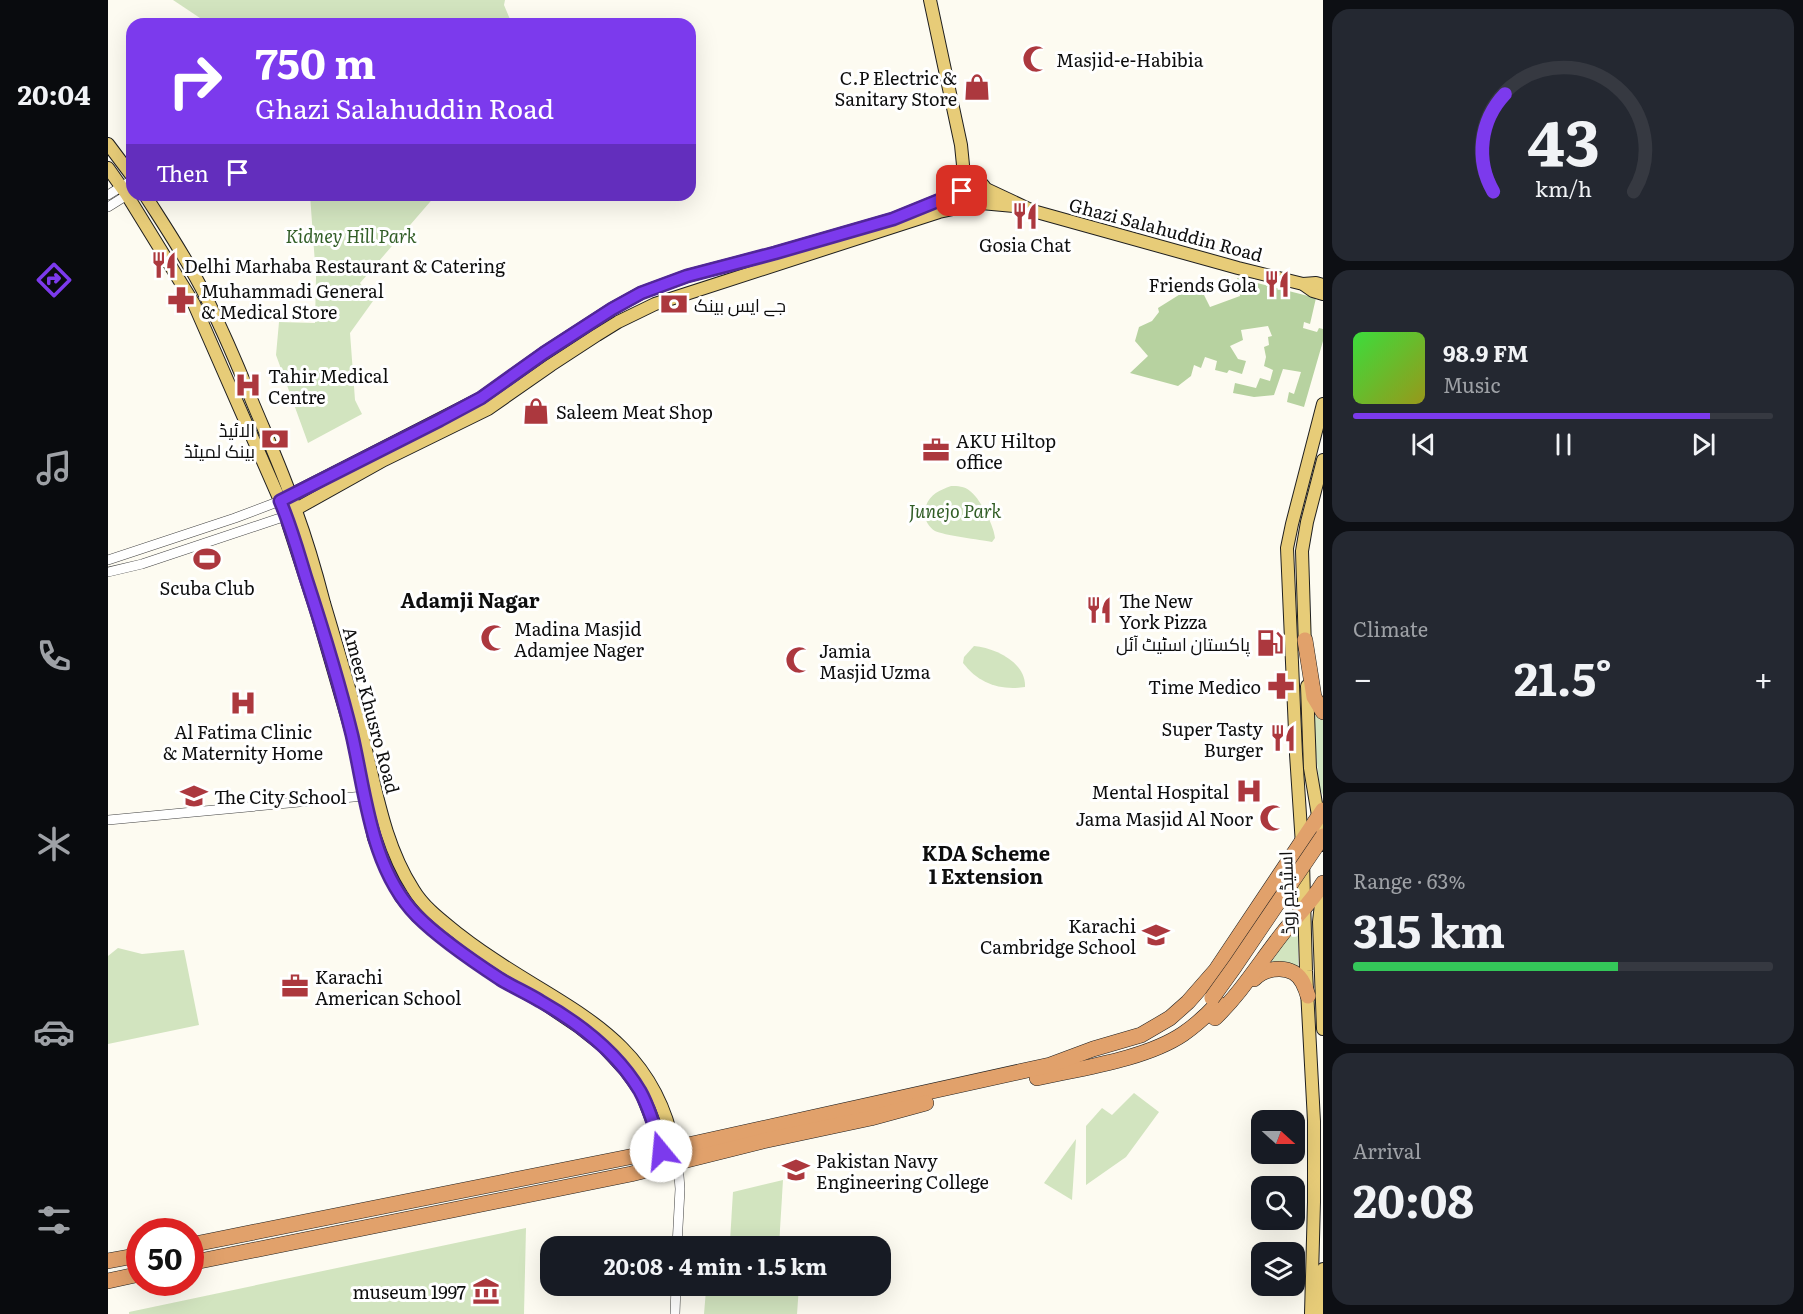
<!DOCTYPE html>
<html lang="en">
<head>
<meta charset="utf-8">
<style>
	body { margin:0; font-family:Literata,Cairo,serif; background:#242831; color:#f1f3f6; height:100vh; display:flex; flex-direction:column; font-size:22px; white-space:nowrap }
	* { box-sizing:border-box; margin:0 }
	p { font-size:20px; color:#9ea1a6 }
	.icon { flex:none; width:33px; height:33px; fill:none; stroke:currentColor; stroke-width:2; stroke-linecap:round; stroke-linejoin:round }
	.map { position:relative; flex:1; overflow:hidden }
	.drawer { display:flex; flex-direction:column; gap:9px; padding:9px; background:#0d0f14; width:480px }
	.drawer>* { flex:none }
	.top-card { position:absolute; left:18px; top:18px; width:570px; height:183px; border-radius:18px; box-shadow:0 6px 24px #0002; background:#7c3aed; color:#fff; overflow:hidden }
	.needle { width:39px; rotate:111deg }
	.controls { position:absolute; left:1143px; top:1110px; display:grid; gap:12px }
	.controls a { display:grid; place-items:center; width:54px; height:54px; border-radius:12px; background:#171b24; box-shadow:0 6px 24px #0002; font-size:30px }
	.speed { position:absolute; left:18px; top:1218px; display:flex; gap:12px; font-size:30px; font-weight:700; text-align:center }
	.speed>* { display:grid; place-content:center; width:78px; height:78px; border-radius:50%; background:#171b24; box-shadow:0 6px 24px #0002; line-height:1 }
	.speed .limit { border:9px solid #d22; background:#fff; color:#111 }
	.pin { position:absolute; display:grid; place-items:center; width:51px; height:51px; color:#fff; margin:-26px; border-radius:12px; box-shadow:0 3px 9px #0006 }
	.me { position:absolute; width:66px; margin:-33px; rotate:343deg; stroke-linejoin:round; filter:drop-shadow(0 0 4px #0008) }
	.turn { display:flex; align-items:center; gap:21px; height:126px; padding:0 30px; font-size:27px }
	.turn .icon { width:78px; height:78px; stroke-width:2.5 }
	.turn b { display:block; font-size:42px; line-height:51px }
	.then { display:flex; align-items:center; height:57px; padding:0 30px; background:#0003; gap:12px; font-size:22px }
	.big { font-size:45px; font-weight:700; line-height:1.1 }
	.drawer .widget { flex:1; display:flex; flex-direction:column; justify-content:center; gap:9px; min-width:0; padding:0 21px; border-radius:18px; background:#242831 }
	.drawer .dial { align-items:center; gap:0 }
	.dial svg { height:156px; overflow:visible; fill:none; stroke:#363941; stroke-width:7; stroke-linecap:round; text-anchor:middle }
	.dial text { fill:#f1f3f6; stroke:none }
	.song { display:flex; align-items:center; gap:18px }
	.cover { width:72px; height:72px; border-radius:9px; background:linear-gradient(135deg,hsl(120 70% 55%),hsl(60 70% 35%)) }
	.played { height:6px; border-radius:3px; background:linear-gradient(90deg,#7c3aed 85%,#363941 85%) }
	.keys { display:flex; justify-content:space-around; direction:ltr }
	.heat { display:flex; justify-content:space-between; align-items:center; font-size:33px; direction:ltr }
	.charge { height:9px; border-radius:4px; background:linear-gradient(90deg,#34c759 63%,#363941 0) }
	.trip { position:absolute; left:432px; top:1236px; width:351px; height:60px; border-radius:18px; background:#171b24; box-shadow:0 6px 24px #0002; font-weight:700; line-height:60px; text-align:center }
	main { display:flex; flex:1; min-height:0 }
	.dock { display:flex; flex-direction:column; width:108px; justify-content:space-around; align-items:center; background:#090b0e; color:#9ea1a6 }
	.dock .icon { width:42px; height:42px }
	.dock .selected { color:#7c3aed }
	.dock b { font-size:27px; color:#f1f3f6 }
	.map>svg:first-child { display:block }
	.green { fill:#d2e4bf }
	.forest { fill:#b7d2a0 }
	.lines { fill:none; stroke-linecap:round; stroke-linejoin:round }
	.minor-casing { stroke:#414141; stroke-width:10 }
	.major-casing { stroke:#1f1f1f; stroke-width:14 }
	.highway-casing { stroke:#1f1f1f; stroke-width:16 }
	.minor { stroke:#fff; stroke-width:9 }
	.major { stroke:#e7cc78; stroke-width:12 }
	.highway { stroke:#e1a16b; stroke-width:15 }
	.highway-bridge-casing { stroke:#1f1f1f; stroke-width:16; stroke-linecap:butt }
	.highway-bridge { stroke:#e1a16b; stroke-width:15 }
	.route-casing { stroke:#51269a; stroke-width:15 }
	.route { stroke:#7c3aed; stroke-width:10 }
	.labels { text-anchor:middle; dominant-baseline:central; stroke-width:6; stroke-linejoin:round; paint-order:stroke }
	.poi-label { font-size:18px; fill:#0e0e0e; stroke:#fff; text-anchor:start }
	.street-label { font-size:18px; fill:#0e0e0e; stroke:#fff }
	.park-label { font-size:18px; font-style:italic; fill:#325e27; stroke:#fff }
	.neighbourhood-label { font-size:20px; font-weight:bold; fill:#0e0e0e; stroke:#fff }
</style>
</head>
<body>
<main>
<nav class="dock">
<b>20:04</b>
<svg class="icon selected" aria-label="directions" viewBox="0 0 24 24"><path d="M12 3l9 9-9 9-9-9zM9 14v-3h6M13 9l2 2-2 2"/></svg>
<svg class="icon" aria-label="music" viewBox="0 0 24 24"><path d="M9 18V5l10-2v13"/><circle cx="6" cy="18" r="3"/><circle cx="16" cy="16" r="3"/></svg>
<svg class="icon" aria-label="phone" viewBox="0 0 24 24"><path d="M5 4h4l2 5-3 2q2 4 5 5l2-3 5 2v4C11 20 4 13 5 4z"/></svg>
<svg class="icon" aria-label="climate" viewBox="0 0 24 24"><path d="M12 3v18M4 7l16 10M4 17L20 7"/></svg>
<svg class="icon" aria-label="car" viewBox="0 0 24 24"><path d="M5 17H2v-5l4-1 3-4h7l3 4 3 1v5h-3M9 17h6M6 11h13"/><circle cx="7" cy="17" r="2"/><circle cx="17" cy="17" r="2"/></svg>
<svg class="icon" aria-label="filters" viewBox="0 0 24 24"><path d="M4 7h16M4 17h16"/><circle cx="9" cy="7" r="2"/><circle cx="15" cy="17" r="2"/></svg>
</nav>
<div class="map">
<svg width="1215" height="1314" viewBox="0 0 1215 1314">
	<rect width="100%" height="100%" fill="#fdfbf1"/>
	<g class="green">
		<polygon points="65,0 397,0 396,5 404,24 101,24"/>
		<polygon points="202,195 328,195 252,283 265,301 242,333 247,400 254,414 200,443 168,355 171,322 207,323 208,277"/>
		<path d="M 843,486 C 850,486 856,486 862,491 C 872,498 886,526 887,538 L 884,542 C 873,540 835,535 827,531 C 819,526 814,515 818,506 C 822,494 832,490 843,486 Z"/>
		<path d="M 866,646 C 887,648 918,662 917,687 C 892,691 870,683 855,663 L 856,657 Z"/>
		<polygon points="1209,715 1215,720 1215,795 1212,789 1204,719 1205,716"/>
		<polygon points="1190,921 1190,966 1188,968 1161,966"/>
		<polygon points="10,948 34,954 76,950 91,1025 0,1044 0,956"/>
		<polygon points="1026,1093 1051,1112 1018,1157 978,1185 978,1126 994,1108 1004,1115"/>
		<polygon points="968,1139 964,1200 936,1183"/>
		<polygon points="675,1180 671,1246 625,1246 622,1241 625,1192"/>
		<polygon points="418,1228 416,1314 21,1314 21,1312"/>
		<polygon points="683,1286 691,1286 689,1314 596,1314 598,1290 682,1296"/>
	</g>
	<polygon class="forest" points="1129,278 1208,298 1202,324 1196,322 1195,328 1209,332 1211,328 1215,329 1215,341 1196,407 1179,402 1181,392 1186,394 1193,372 1175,369 1166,395 1146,397 1125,393 1127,383 1148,388 1152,378 1162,381 1165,370 1156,366 1158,357 1156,347 1161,345 1160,337 1164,336 1160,326 1133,330 1135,340 1122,346 1130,359 1138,361 1134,374 1121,370 1119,373 1107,370 1109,361 1097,357 1093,368 1086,365 1083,376 1070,386 1022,373 1040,356 1027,341 1031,327 1044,321 1051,312 1050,308 1090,283 1102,307 1132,296"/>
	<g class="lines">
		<defs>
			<g id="minor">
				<polyline points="0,195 24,180"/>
				<polyline points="0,207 24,192"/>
				<polyline points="0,560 127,518 172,501"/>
				<polyline points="0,572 34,564 178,516"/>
				<polyline points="0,820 256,796"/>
				<polyline points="569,1246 572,1189 570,1162"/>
				<polyline points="567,1314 568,1286"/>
			</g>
			<g id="major">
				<polyline points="822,0 853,145 857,185"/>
				<polyline points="0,144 24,176"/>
				<polyline points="0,168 19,195 86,304 174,505 209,613 244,734 266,838 275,861 293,897 309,916 352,951 394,980 434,1002 471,1027 495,1046 517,1070 533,1092 549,1133 553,1151"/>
				<circle cx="866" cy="193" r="12"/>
				<polyline points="876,188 925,211 1130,268 1195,284 1205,291 1215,294"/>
				<path d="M 37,195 C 58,228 81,262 98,297 C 115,331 130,366 144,401 C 159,437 176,474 188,511 C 199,541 208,572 216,603 C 229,647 242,690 254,734 C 268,787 275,842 305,889 C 317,909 336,922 353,936 C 439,1004 543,1025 566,1148"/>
				<polyline points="873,203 906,206"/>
				<polyline points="1195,284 1208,283 1215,285"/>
				<polyline points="177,498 373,398 436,353 504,309 533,293 579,276 667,253 785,219 854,191"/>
				<polyline points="181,513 276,460 380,409 443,365 489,335 510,322 547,304 831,212 864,205"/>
				<polyline points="1197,648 1194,551 1199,522 1215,460"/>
				<polyline points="1199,686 1202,768 1215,845"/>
				<polyline points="1194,845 1188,754 1179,548 1184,524 1215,404"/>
				<polyline points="1195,862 1198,971 1206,1121 1206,1202 1203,1314"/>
				<polyline points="1215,885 1211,922 1215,1029"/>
				<polyline points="1214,1314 1215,1269"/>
			</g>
			<g id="highway">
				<polyline points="1197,640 1206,697 1215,712"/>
				<path d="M 1146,979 C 1159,966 1186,964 1195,983 C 1197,987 1199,992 1200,996"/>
				<path d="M 1107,1018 C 1133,993 1152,962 1174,934 C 1188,916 1204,902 1215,883"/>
				<path d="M 929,1078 C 974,1068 1038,1059 1075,1034 C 1088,1025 1100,1014 1110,1003"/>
				<polyline points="82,1245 566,1148 942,1065 985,1049 1033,1035 1062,1018 1080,1002 1108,970 1215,810"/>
				<polyline points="0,1261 32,1255"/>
				<polyline points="82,1263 523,1174 655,1141 763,1118 818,1103"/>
				<polyline points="0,1281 32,1274"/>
			</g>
		</defs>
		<use href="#minor" class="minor-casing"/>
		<use href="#major" class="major-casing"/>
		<use href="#highway" class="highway-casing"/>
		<use href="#minor" class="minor"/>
		<use href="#major" class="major"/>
		<use href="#highway" class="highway"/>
		<defs>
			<polyline id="highway-bridge" points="1104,998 1127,966 1215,836"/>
		</defs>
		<use href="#highway-bridge" class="highway-bridge-casing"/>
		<use href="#highway-bridge" class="highway-bridge"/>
	</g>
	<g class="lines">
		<defs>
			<path id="route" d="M 553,1151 C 548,1131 542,1109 532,1091 C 509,1052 471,1023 432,1001 C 419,993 405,987 392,979 C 366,962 331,938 309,916 C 263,869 258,796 244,735 C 231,682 215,630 198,578 C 190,552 183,526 172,501 L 332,420 L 373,398 L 436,353 L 504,309 L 533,293 L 579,276 L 667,253 L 785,219 L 854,191"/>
		</defs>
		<use href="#route" class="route-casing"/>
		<use href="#route" class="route"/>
	</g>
	<defs>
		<symbol id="mosque-bare" viewBox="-9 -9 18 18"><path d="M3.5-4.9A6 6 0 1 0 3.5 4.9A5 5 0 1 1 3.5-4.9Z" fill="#ac383e" stroke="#fff" stroke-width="2.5" paint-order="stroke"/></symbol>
		<symbol id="shop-bare" viewBox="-9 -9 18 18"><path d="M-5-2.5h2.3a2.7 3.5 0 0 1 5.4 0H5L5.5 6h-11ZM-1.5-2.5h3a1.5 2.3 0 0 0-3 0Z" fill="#ac383e" stroke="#fff" stroke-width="2.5" paint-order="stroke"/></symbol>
		<symbol id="restaurant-bare" viewBox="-9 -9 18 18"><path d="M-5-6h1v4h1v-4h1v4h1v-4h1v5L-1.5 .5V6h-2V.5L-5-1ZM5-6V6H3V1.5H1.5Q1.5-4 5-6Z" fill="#ac383e" stroke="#fff" stroke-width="2.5" paint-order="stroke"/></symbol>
		<symbol id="pharmacy-bare" viewBox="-9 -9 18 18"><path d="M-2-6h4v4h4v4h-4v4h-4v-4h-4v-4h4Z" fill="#ac383e" stroke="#fff" stroke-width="2.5" paint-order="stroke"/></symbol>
		<symbol id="bank-bare" viewBox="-9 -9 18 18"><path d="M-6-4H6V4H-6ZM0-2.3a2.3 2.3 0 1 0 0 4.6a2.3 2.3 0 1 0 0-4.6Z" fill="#ac383e" stroke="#fff" stroke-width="2.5" paint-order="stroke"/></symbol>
		<symbol id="hospital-bare" viewBox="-9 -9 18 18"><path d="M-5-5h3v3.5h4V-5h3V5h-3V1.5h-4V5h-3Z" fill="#ac383e" stroke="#fff" stroke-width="2.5" paint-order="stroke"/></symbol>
		<symbol id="office-bare" viewBox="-9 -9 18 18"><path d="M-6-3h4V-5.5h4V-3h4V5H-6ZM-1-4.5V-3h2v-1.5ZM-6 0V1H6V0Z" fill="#ac383e" stroke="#fff" stroke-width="2.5" paint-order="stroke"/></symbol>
		<symbol id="stadium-bare" viewBox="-9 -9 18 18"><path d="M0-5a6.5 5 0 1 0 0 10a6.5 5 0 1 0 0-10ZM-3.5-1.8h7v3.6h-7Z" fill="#ac383e" stroke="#fff" stroke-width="2.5" paint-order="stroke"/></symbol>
		<symbol id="fuel-bare" viewBox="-9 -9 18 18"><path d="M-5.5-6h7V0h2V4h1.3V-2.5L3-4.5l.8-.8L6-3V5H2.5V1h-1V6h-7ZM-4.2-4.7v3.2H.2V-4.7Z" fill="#ac383e" stroke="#fff" stroke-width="2.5" paint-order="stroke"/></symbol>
		<symbol id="school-bare" viewBox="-9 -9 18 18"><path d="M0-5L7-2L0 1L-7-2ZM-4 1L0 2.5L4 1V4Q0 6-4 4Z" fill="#ac383e" stroke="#fff" stroke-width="2.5" paint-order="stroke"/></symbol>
		<symbol id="university-bare" viewBox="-9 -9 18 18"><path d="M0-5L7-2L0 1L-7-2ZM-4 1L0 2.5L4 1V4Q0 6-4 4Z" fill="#ac383e" stroke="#fff" stroke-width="2.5" paint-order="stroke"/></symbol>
		<symbol id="museum-bare" viewBox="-9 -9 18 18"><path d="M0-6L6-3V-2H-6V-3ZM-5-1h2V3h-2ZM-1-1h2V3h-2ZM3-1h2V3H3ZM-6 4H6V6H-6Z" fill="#ac383e" stroke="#fff" stroke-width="2.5" paint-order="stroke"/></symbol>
	</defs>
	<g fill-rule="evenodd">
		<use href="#mosque-bare" x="909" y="40" width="38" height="38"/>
		<use href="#shop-bare" x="850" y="68" width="38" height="38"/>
		<use href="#restaurant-bare" x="898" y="197" width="38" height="38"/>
		<use href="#restaurant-bare" x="37" y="246" width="38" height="38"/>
		<use href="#restaurant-bare" x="1150" y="265" width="38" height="38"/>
		<use href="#pharmacy-bare" x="54" y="281" width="38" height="38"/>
		<use href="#bank-bare" x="547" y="285" width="38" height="38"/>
		<use href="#hospital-bare" x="121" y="366" width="38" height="38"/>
		<use href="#shop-bare" x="409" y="392" width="38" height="38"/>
		<use href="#bank-bare" x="148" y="420" width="38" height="38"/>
		<use href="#office-bare" x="809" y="431" width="38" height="38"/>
		<use href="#stadium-bare" x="80" y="540" width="38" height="38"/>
		<use href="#restaurant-bare" x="972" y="591" width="38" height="38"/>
		<use href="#mosque-bare" x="367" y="619" width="38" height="38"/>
		<use href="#fuel-bare" x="1143" y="624" width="38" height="38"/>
		<use href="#mosque-bare" x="672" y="641" width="38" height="38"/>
		<use href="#pharmacy-bare" x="1154" y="667" width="38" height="38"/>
		<use href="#hospital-bare" x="116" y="684" width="38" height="38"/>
		<use href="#restaurant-bare" x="1156" y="719" width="38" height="38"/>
		<use href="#hospital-bare" x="1122" y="772" width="38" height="38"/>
		<use href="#school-bare" x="67" y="777" width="38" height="38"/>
		<use href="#mosque-bare" x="1146" y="799" width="38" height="38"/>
		<use href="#school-bare" x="1029" y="916" width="38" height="38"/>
		<use href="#office-bare" x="168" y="967" width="38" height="38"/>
		<use href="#university-bare" x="669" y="1151" width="38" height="38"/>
		<use href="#museum-bare" x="359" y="1272" width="38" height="38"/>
	</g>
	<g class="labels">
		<g class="poi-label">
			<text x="948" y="59">Masjid-e-Habibia</text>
			<text x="849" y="77" text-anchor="end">C.P Electric &amp;<tspan x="849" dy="21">Sanitary Store</tspan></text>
			<text x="917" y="244" text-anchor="middle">Gosia Chat</text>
			<text x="76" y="265">Delhi Marhaba Restaurant &amp; Catering</text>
			<text x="1149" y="284" text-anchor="end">Friends Gola</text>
			<text x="93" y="290">Muhammadi General<tspan x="93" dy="21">&amp; Medical Store</tspan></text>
			<text x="586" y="304">جے ایس بینک</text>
			<text x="160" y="375">Tahir Medical<tspan x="160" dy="21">Centre</tspan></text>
			<text x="448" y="411">Saleem Meat Shop</text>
			<text x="147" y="429" text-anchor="end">الائیڈ<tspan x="147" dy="21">بینک لمیٹڈ</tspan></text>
			<text x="848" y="440">AKU Hiltop<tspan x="848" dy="21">office</tspan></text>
			<text x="99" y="587" text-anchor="middle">Scuba Club</text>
			<text x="1011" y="600">The New<tspan x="1011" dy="21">York Pizza</tspan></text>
			<text x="406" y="628">Madina Masjid<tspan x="406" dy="21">Adamjee Nager</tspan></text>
			<text x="1142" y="643" text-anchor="end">پاکستان اسٹیٹ آئل</text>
			<text x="711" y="650">Jamia<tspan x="711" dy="21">Masjid Uzma</tspan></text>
			<text x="1153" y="686" text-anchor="end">Time Medico</text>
			<text x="1155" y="728" text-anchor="end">Super Tasty<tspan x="1155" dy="21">Burger</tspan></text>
			<text x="135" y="731" text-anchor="middle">Al Fatima Clinic<tspan x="135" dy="21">&amp; Maternity Home</tspan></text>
			<text x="1121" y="791" text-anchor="end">Mental Hospital</text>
			<text x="106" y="796">The City School</text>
			<text x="1145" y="818" text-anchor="end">Jama Masjid Al Noor</text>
			<text x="1028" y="925" text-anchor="end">Karachi<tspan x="1028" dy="21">Cambridge School</tspan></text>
			<text x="207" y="976">Karachi<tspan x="207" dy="21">American School</tspan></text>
			<text x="708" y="1160">Pakistan Navy<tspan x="708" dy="21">Engineering College</tspan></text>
			<text x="358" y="1291" text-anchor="end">museum 1997</text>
		</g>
		<g class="street-label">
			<text transform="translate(1058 229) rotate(15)">Ghazi Salahuddin Road</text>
			<text transform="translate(264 710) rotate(75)">Ameer Khusro Road</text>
			<text transform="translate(1178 893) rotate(-92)">اسٹیڈیم روڈ</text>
		</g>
		<g class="park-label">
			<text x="243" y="235">Kidney Hill Park</text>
			<text x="847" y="510">Junejo Park</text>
		</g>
		<g class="neighbourhood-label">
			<text x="362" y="599">Adamji Nagar</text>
			<text x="878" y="852">KDA Scheme<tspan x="878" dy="23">1 Extension</tspan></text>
		</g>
	</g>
</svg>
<div class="controls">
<a><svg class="needle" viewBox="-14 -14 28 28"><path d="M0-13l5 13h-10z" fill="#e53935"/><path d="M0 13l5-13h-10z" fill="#9ea1a6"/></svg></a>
<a><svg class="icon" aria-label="search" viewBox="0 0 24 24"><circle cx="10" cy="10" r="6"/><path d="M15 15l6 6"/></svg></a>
<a><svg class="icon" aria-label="layers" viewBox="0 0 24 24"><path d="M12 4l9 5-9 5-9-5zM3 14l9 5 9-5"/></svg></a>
</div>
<div class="speed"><div class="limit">50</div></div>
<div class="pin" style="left:854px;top:191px;background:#d93025"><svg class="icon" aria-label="arrive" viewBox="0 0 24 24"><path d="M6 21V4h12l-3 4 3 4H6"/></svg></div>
<svg class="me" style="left:553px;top:1151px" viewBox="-20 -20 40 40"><circle r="19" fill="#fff"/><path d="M0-13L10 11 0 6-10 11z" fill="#7c3aed"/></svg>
<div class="trip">20:08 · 4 min · 1.5 km</div>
<div class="top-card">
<div class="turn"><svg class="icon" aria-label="right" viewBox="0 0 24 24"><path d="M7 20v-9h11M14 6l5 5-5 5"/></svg><div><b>750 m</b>Ghazi Salahuddin Road</div></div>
<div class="then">Then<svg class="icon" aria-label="arrive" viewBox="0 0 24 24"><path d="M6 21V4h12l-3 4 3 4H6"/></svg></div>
</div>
</div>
<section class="drawer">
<div class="widget dial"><svg viewBox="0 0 100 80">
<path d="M14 69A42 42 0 1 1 86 69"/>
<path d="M14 69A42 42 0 0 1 20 19" stroke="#7c3aed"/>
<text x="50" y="56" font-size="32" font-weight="700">43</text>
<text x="50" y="72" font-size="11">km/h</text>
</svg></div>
<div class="widget">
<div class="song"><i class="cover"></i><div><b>98.9 FM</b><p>Music</p></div></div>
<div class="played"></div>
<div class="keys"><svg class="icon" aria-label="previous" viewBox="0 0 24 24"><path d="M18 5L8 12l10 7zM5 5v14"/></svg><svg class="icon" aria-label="pause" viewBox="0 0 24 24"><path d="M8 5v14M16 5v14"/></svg><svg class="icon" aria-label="next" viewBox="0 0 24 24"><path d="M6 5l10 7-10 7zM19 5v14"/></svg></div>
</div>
<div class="widget"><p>Climate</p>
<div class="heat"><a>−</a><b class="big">21.5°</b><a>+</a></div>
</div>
<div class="widget"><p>Range · 63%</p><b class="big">315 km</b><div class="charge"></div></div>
<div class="widget"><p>Arrival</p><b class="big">20:08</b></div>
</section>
</main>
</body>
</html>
